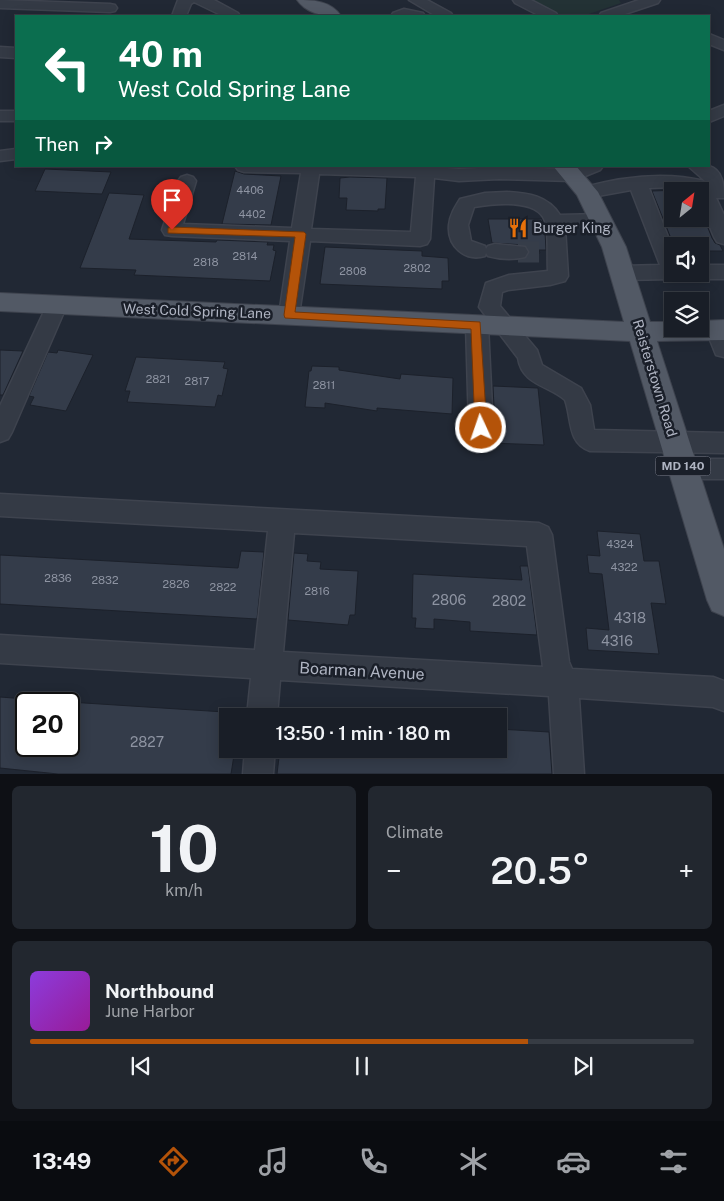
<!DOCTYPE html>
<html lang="en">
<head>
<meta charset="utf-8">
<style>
	body { margin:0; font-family:"Public Sans",sans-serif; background:#22272f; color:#f1f3f6; height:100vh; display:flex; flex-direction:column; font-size:19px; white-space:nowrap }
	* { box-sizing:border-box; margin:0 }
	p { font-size:16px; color:#9fa2a7 }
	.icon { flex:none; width:28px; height:28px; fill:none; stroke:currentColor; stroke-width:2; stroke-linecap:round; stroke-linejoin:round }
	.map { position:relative; height:774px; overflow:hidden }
	.side { display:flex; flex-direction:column; gap:12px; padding:12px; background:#0e1015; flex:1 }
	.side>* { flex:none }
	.hud { position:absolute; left:15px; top:15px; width:695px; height:152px; border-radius:0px; box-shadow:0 2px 12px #0003,0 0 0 1px #373c44; background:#0b6e4f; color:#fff; overflow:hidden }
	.needle { width:32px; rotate:30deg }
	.fabs { position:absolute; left:664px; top:182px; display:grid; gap:10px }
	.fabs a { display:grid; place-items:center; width:45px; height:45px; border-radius:0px; background:#191e27; box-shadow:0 2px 12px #0003,0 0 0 1px #373c44; font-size:25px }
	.speed { position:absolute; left:15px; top:692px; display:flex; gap:10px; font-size:25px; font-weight:700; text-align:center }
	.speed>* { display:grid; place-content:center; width:65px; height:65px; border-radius:50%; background:#191e27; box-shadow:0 2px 12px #0003,0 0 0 1px #373c44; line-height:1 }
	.speed .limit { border:2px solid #111; border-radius:8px; background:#fff; color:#111 }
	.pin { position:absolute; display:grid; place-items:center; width:42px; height:42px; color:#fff; margin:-51px -21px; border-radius:50% 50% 50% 0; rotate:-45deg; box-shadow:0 0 5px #0007 }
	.pin .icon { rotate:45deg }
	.me { position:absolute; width:55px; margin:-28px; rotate:357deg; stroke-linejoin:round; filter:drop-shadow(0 0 4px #0008) }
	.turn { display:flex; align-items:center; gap:18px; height:105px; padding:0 20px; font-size:22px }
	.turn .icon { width:65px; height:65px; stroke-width:2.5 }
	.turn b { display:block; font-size:35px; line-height:42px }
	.then { display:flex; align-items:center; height:48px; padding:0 20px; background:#0003; gap:10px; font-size:19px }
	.big { font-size:38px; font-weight:600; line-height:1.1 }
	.side .widget { flex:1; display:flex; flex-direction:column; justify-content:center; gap:8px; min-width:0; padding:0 18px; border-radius:8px; background:#22272f }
	.side .dial { align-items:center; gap:0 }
	.dial b { font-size:65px; line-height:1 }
	.song { display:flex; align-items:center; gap:15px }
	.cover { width:60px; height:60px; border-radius:8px; background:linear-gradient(135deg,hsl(270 70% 55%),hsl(300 70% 35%)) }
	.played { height:5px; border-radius:2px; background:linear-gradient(90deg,#b45309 75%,#373c44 75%) }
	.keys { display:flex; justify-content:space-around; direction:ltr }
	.heat { display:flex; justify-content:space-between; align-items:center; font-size:28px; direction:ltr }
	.side .tiles { flex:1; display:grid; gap:12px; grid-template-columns:1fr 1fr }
	.widget:last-child { grid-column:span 2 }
	.trip { position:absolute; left:219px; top:708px; width:288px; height:50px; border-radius:0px; background:#191e27; box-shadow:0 2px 12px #0003,0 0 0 1px #373c44; font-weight:600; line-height:50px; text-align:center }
	.dock { display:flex; height:80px; justify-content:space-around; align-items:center; background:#0a0c10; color:#9fa2a7 }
	.dock .icon { width:35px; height:35px }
	.dock .active { color:#b45309 }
	.dock b { font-size:22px; color:#f1f3f6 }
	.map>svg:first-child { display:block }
	.green { fill:#233235 }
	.building { fill:#343c4a; stroke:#1c212b }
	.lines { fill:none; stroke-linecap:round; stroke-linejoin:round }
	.minor-tunnel { stroke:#363d49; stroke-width:21; stroke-dasharray:21 11; stroke-linecap:butt }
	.minor-casing { stroke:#3e434e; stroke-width:3 }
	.major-casing { stroke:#3e434e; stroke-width:2 }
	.minor { fill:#343a45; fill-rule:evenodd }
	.major { fill:#525965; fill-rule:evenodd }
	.route { fill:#b45309; stroke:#753606 }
	.labels { text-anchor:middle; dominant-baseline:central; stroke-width:5; stroke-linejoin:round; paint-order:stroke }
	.number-label { font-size:11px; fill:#8e94a2 }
	.shield { fill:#1a1f29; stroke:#828794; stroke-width:1 }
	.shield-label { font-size:12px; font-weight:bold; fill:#afb4c2 }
	.poi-label { font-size:14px; fill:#afb4c2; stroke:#1a1f29; text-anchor:start }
	.street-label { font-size:14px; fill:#afb4c2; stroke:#1a1f29 }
	.near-number-label { font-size:14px; fill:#8e94a2 }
	.near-street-label { font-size:16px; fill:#afb4c2; stroke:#1a1f29 }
</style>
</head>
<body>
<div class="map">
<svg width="724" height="774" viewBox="0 0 724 774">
	<rect width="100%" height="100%" fill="#212834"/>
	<polygon class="green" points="532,0 619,0 621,3 583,16 562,16"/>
	<g class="building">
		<polygon points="45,169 111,172 102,194 35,191"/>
		<polygon points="235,171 244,174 281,176 271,225 222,224"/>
		<polygon points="350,177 387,178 385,209 378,209 378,211 346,210 347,198 339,198 340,178"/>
		<polygon points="682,190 689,191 672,191 672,219 700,219 700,208 712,238 715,243 720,245 723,251 700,251 700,246 674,246 652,191"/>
		<polygon points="109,193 144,195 129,239 216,242 217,240 268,242 267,245 274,245 273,250 276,251 270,281 134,275 136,270 80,268"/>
		<polygon points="488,219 542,219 545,231 546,250 539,250 540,253 530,253 525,245 492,243"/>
		<polygon points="325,247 422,251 422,256 448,258 449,281 442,281 442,289 320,284"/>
		<polygon points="0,350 23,351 3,395 0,395"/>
		<polygon points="58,350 93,355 66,411 30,405 34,397 29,396 48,352 57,353"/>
		<polygon points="136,357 225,362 223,368 228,369 222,396 218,395 215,407 127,402 130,391 125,391"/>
		<polygon points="312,366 339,367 339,370 400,379 401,374 453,378 452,414 377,408 377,411 325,403 325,408 305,407 309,371 311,371"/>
		<polygon points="493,386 538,388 544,445 491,443 491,436 495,428"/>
		<polygon points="597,531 640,534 644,561 659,561 666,604 651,603 659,654 588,650 586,628 609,630 602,574 589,573 587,555 600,556"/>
		<polygon points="241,551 264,552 257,619 0,604 0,555 238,568"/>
		<polygon points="294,553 308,554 307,561 321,562 320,569 358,571 355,615 350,615 348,625 288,620"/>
		<polygon points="520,566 528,566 537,635 470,631 470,622 434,619 434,629 415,628 416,618 412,618 413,574 522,580"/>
		<polygon points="0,697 26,699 26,746 69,746 69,702 240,713 240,716 228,716 228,749 235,749 231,774 58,774 0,768"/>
		<polygon points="498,729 549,732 552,774 277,774 280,749 498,749"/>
	</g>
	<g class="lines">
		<polyline class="minor-tunnel" points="518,252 540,252"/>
		<defs>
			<g id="minor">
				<polygon points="0,0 110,4 115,5 117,8 115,11 110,12 0,8"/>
				<polygon points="178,0 214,0 238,13 240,16 223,16 194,2 191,4 186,16 172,16"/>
				<polygon points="409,0 427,0 451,13 453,16 436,16"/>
				<polygon points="513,0 531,0 556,13 558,16 540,16 515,3"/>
				<polygon points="639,0 660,0 658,3 619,16 599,16 601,13"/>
				<polygon points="404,9 423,13 425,16 391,16 393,13"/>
				<polygon points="709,34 724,40 724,50 709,44"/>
				<polygon points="0,47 16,48 16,58 0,57"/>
				<polygon points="724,105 724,116 709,122 709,111"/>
				<rect x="0" y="111" width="16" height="10"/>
				<polygon points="16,149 16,159 0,161 0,151"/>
				<path d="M 235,166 L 421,166 L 459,169 L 499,167 L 571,169 L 578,166 L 603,166 L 600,170 L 573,181 L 499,179 L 459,181 L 434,178 L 430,239 L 427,244 L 420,246 L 310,241 L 299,315 L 296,320 L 289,323 L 282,320 L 279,315 L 290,241 L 172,236 L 165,235 L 162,230 L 178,181 L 181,177 L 187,175 L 193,177 L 196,181 L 183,224 L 292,228 L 301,173 L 244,172 L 238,170 ZM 319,174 L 416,177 L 411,232 L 311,229 Z"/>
				<path d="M 688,166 C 694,166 704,165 709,166 C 723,170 724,186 724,198 L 716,198 L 724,215 L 724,244 L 717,242 L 714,237 L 700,203 L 700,191 L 674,187 L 649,188 L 672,247 L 672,274 L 681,274 L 679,277 L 672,279 L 622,280 L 615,278 L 612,273 L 615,268 L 622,266 L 660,265 L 631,190 L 587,198 L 581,196 L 578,192 L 581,188 C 620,177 664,171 705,181 Z"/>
				<path d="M 507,192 C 528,193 548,196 560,215 L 601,214 L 608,216 L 610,220 L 608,224 L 565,227 L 568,276 L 565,281 L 550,285 L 508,290 L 502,292 L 500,306 L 537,350 L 542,365 L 581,388 L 590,405 L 594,430 L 724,433 L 724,453 L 590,451 C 567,443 572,419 565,400 C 548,385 522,385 518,358 L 479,307 L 486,283 L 509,275 L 548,271 C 547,259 549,230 545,221 C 537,198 492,204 474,207 L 468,225 L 471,241 L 485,246 L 486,249 L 488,246 L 495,244 L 525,247 L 528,252 L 525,257 C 513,260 499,259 488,256 L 486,253 L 485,256 C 465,262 447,246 449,225 C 450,215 455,207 460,199 L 485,193 Z"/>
				<polygon points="700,265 724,265 724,279 700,279 693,277 691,274 700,274"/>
				<polygon points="57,297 64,300 67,305 12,432 8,439 0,442 0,406 47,305 50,300"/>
				<polygon points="477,317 484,319 488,325 493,428 489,435 481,438 473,435 469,428 466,325 470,319"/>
				<polygon points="717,322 724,324 724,357 716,355 706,330 709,324"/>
				<polygon points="684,459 724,459 724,479 684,479 675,476 672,469 675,462"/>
				<path d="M 0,494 L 539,523 L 548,527 L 552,535 L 569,662 L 572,669 L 713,677 L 724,681 L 724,711 L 713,707 L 579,698 L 584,774 L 554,774 L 549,696 L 280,680 L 277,716 L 247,716 L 251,678 L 0,663 L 0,635 L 255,650 L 268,531 L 0,516 ZM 294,533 L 527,546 L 543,667 L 283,652 Z"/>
				<polygon points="245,749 275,749 273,774 243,774"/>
			</g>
			<g id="major">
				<path d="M 297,0 C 314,0 331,1 341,16 C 325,17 307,14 297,0 Z"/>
				<polygon points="553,166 576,166 598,192 626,247 650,322 672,322 672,329 700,329 700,321 724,320 724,340 657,341 724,549 724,616 712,611 707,600 630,341 0,311 0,293 624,322 602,247 577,195"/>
			</g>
		</defs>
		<use href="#minor" class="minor-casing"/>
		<use href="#major" class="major-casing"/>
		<use href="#minor" class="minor"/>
		<use href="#major" class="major"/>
	</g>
	<polygon class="route" points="172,227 304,232 306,234 295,312 480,322 487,428 485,432 477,432 475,428 471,329 285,318 284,315 295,237 168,233 168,228"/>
	<defs>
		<symbol id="restaurant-bare" viewBox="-9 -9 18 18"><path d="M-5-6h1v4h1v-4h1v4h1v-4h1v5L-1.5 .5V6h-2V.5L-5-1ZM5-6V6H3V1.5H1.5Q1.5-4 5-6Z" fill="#e8710a" stroke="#1a1f29" stroke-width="2.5" paint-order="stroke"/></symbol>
	</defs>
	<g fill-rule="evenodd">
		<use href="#restaurant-bare" x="504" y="214" width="28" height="28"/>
	</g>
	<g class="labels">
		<g class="number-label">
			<text x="250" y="190">4406</text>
			<text x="252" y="214">4402</text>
			<text x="245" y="256">2814</text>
			<text x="206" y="262">2818</text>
			<text x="417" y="268">2802</text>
			<text x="353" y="271">2808</text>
			<text x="158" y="379">2821</text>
			<text x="197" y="381">2817</text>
			<text x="324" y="385">2811</text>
			<text x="620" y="544">4324</text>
			<text x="624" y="567">4322</text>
			<text x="58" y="578">2836</text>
			<text x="105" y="580">2832</text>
			<text x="176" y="584">2826</text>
			<text x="223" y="587">2822</text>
			<text x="317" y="591">2816</text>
		</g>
		<rect class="shield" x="655.5" y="456.5" width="55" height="19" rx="4"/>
		<g class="shield-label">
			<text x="683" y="466">MD 140</text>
		</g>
		<g class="poi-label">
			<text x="533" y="228">Burger King</text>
		</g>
		<g class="street-label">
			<text transform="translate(197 311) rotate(2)">West Cold Spring Lane</text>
			<text transform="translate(655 378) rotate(73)">Reisterstown Road</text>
		</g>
		<g class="near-number-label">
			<text x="449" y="600">2806</text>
			<text x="509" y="601">2802</text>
			<text x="630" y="618">4318</text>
			<text x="617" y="641">4316</text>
			<text x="147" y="742">2827</text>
		</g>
		<g class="near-street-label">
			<text transform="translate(362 671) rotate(3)">Boarman Avenue</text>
		</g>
	</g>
</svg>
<div class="fabs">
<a><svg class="needle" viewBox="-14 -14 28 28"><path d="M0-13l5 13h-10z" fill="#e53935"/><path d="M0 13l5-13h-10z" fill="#9fa2a7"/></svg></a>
<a><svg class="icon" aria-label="sound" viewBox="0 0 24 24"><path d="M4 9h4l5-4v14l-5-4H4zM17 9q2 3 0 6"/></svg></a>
<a><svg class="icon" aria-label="layers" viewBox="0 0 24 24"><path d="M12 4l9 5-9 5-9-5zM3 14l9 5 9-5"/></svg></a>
</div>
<div class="speed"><div class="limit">20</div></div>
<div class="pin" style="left:172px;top:230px;background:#d93025"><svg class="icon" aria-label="arrive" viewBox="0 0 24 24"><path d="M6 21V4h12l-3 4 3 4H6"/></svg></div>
<svg class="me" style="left:481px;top:428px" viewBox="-20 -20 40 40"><circle r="17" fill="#b45309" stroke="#fff" stroke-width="3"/><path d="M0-11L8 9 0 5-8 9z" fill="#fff"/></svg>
<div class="trip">13:50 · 1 min · 180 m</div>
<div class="hud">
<div class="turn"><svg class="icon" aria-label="left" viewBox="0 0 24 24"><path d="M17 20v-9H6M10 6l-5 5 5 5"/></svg><div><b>40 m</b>West Cold Spring Lane</div></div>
<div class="then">Then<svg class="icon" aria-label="right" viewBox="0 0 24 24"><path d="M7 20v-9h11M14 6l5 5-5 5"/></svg></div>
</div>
</div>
<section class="side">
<div class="tiles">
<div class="widget dial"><b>10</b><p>km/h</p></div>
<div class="widget"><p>Climate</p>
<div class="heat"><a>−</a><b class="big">20.5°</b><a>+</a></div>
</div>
<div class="widget">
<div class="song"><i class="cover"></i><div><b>Northbound</b><p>June Harbor</p></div></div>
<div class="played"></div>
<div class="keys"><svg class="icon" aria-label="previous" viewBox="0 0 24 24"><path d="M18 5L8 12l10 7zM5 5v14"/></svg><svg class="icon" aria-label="pause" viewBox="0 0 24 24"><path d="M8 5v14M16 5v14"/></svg><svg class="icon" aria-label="next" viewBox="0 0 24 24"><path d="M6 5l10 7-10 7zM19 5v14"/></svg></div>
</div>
</div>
</section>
<nav class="dock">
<b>13:49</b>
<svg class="icon active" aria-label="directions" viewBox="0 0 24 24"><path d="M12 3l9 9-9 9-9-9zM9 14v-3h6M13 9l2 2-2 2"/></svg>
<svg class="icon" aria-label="music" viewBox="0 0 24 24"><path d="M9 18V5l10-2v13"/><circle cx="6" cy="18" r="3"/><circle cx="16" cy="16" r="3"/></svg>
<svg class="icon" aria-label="phone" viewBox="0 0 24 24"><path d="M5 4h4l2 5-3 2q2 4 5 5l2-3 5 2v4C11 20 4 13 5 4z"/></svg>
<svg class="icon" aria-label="climate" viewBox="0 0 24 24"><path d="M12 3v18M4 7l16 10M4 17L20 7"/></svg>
<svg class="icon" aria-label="car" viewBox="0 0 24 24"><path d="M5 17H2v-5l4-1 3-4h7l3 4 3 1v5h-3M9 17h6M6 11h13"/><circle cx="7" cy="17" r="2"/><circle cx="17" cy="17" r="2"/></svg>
<svg class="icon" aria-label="filters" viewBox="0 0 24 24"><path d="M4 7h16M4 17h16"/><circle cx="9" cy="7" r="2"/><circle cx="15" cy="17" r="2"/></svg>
</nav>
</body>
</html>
